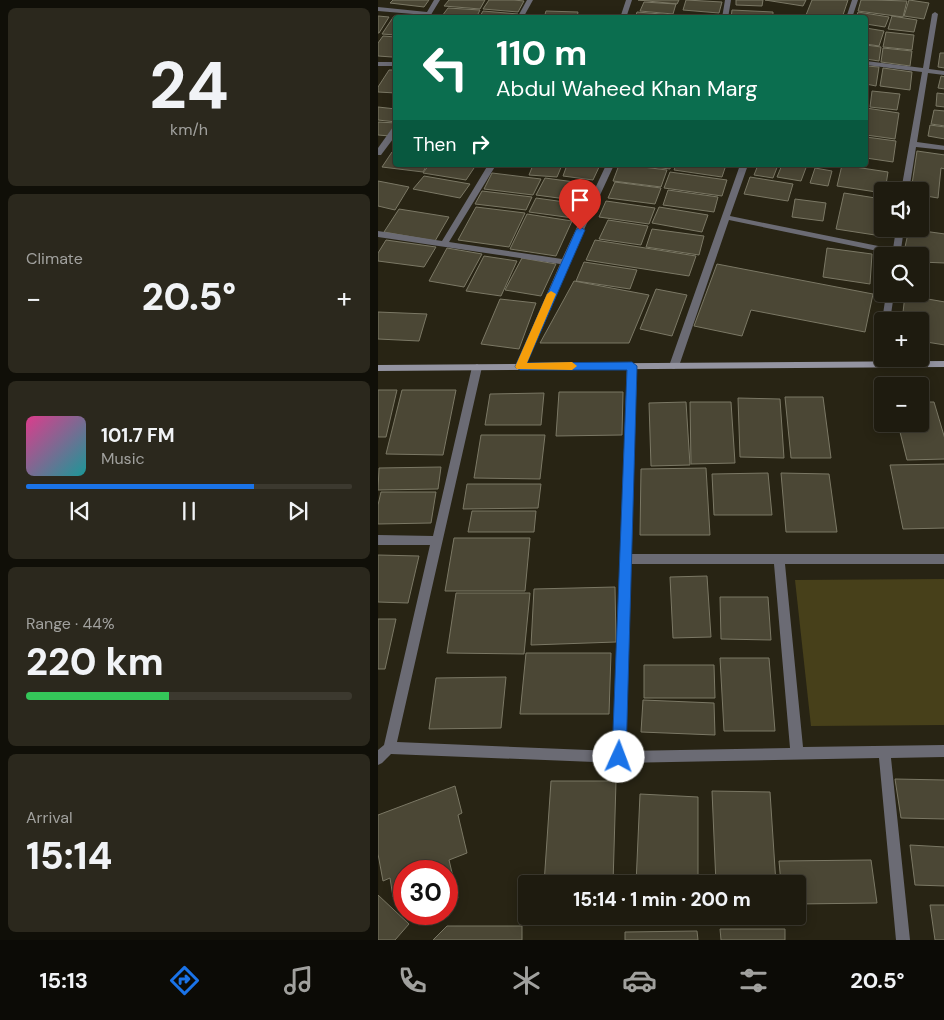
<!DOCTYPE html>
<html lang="en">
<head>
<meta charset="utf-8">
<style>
	body { margin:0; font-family:"DM Sans",sans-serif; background:#2b281d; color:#f1f3f6; height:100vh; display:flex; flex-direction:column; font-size:19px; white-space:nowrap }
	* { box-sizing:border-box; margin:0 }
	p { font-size:16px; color:#a1a19e }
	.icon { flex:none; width:28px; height:28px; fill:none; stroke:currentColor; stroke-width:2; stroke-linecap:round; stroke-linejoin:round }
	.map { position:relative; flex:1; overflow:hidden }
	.side { display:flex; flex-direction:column; gap:8px; padding:8px; background:#100f08; width:378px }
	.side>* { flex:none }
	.guide { position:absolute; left:15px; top:15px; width:475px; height:152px; border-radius:5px; box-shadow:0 2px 12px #0003,0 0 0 1px #3c392f; background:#0b6e4f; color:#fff; overflow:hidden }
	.fabs { position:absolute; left:496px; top:182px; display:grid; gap:10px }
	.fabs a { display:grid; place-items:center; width:55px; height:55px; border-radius:5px; background:#1e1b0f; box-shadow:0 2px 12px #0003,0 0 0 1px #3c392f; font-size:25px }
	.speed { position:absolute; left:15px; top:860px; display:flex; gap:10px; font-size:25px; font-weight:700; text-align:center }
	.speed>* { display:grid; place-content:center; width:65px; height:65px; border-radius:50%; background:#1e1b0f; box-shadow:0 2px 12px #0003,0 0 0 1px #3c392f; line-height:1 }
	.speed .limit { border:8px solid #d22; background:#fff; color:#111 }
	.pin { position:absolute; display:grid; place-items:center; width:42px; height:42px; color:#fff; margin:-51px -21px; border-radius:50% 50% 50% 0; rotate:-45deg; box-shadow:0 0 5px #0007 }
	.pin .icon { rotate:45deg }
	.me { position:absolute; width:55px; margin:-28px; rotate:2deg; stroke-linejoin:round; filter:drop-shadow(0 0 4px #0008) }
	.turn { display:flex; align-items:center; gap:18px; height:105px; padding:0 20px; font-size:22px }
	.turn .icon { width:65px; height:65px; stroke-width:2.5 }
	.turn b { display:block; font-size:35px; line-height:42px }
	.then { display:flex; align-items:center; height:48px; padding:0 20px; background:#0003; gap:10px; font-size:19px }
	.big { font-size:38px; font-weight:800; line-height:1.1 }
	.side .card { flex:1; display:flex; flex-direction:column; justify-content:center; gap:8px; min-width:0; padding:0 18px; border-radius:8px; background:#2b281d }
	.side .dial { align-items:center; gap:0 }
	.dial b { font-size:65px; line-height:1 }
	.song { display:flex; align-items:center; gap:15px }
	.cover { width:60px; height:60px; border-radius:8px; background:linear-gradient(135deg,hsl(330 70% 55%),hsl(180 70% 35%)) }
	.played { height:5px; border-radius:2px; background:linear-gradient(90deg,#1a73e8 70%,#3c392f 70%) }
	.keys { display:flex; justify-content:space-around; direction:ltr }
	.heat { display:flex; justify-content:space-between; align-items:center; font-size:28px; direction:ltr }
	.charge { height:8px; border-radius:4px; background:linear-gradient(90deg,#34c759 44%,#3c392f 0) }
	.trip { position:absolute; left:140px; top:875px; width:288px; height:50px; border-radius:5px; background:#1e1b0f; box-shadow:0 2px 12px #0003,0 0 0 1px #3c392f; font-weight:800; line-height:50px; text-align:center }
	.tab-bar { display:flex; height:80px; justify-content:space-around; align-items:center; background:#0c0b06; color:#a1a19e }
	.tab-bar .icon { width:35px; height:35px }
	.tab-bar .active { color:#1a73e8 }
	.tab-bar b { font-size:22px; color:#f1f3f6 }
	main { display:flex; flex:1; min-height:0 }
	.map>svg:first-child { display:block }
	.green { fill:#47401a }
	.building { fill:#4b4735; stroke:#7b7865 }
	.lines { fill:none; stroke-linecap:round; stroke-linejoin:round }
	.street { fill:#6b6b74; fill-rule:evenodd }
	.secondary { fill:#9494a1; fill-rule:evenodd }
	.route { fill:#1a73e8; stroke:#114b97 }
	.slow { fill:#f59e0b }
</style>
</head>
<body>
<main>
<section class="side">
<div class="card dial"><b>24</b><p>km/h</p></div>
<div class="card"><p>Climate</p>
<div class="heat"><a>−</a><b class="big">20.5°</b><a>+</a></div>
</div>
<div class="card">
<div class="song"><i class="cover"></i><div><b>101.7 FM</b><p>Music</p></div></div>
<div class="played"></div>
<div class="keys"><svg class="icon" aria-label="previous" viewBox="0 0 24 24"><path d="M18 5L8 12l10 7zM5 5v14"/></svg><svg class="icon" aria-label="pause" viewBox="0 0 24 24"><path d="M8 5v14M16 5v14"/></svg><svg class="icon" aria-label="next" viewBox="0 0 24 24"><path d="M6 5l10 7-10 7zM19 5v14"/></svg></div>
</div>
<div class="card"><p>Range · 44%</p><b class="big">220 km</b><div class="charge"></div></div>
<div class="card"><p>Arrival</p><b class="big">15:14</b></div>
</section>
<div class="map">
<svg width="567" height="940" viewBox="0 0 567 940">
	<rect width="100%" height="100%" fill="#282414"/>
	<polygon class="green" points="566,579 566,725 433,726 417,580"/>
	<g class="building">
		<polygon points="15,0 51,0 46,7 12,3"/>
		<polygon points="71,0 107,0 102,9 66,6"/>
		<polygon points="111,0 136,0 146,1 140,12 105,9"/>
		<polygon points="260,0 301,0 299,4"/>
		<polygon points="308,0 344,2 341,13 305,10"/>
		<polygon points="358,0 385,0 384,6 358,5"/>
		<polygon points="387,0 428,0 425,6"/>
		<polygon points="434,0 470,0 464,18 428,15"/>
		<polygon points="483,0 497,0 529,1 525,17 480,11"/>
		<polygon points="531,0 551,3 546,19 526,16"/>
		<polygon points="266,2 298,4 295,14 262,11"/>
		<polygon points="70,8 102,10 98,18 64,16"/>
		<polygon points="354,10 395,12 395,18 353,18"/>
		<polygon points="105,11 140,14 138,18 101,18"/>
		<polygon points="168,11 200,12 199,18 166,18"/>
		<polygon points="259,12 295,15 294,18 257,18"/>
		<polygon points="480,12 511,17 507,27 488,24 488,18 478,18"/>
		<polygon points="0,16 11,17 1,33 0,33"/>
		<polygon points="16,16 32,18 18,18 18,35 4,34"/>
		<polygon points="514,16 539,20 536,32 510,29"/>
		<polygon points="488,28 506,31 501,46 488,44"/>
		<polygon points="508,32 536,35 534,50 505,47"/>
		<polygon points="5,36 18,37 18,52 14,57 0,56 0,43"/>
		<polygon points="488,45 503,47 501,61 488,59"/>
		<polygon points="505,48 534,51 532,66 503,62"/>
		<polygon points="562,53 567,53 567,68 560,67"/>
		<polygon points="488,66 501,67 498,86 488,84"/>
		<polygon points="505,68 534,72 532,90 502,86"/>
		<polygon points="11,70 18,70 18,93 0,92 0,87"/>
		<polygon points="563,76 567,77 567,89 560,88"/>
		<polygon points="494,91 522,94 519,110 492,107"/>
		<polygon points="559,93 567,94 567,107 558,106"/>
		<polygon points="0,107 18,109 18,122 0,120"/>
		<polygon points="488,108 521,113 517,139 488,135"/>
		<polygon points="556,110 567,111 567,126 553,124"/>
		<polygon points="0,122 18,123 18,128 12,136 0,135"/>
		<polygon points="552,125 567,127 567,139 550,136"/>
		<polygon points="488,137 518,141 515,162 488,158"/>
		<polygon points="539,151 567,155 567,169 563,168 560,198 542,195 542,191 533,191"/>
		<polygon points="14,152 18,153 18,165 49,165 45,172 4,167"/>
		<polygon points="51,165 98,165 88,180 45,173"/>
		<polygon points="155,165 184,165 179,177 151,175"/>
		<polygon points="189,165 222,165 215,180 185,176"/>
		<polygon points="241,165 249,165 289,170 283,187 235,181"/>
		<polygon points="259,165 293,165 292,169"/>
		<polygon points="298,165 348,165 344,177 296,170"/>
		<polygon points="380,165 400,165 395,178 376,175"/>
		<polygon points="404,165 429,165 423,181 399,177"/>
		<polygon points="464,165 510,172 507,191 505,193 459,186"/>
		<polygon points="437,168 454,171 450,186 432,183"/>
		<polygon points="292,172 349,180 344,196 286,188"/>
		<polygon points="114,173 163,179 155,195 106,189"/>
		<polygon points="46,176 92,184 82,198 35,189"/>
		<polygon points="372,177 415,184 410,201 366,194"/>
		<polygon points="167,178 211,184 203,201 158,195"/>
		<polygon points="0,181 31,187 17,210 0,206"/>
		<polygon points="237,182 283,188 277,204 230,198"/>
		<polygon points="290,190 340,197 336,212 285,205"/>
		<polygon points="104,191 154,197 148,210 97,204"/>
		<polygon points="466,193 504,199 497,235 458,229"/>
		<polygon points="158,198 201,204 195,218 151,212"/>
		<polygon points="417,199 448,203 445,221 414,217"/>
		<polygon points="228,201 277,208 271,224 221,217"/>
		<polygon points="98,207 147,213 131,247 80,240"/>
		<polygon points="281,207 330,215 324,232 274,223"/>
		<polygon points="21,209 71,217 57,241 6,232"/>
		<polygon points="149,214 194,221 178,256 132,249"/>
		<polygon points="230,220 270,226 263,245 221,239"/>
		<polygon points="274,229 326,236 321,255 268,247"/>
		<polygon points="531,229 567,234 567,263 542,262 542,256 525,256"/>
		<polygon points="8,240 58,247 46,267 0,261 0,253"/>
		<polygon points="217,240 318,256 311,276 208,260"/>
		<polygon points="69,248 104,254 86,287 51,281"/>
		<polygon points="449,248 494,254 492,284 445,277"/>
		<polygon points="106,256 139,261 123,296 88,291"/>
		<polygon points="144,258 178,264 163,296 127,290"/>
		<polygon points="206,262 259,270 252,289 198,281"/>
		<polygon points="339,264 495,294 487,332 373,310 364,336 316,326"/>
		<polygon points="196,281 271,295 251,343 162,343"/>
		<polygon points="278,289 309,295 294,336 262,329"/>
		<polygon points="527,295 567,302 567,345 542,341 542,321 524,321"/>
		<polygon points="122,299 158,303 141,349 103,344"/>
		<polygon points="0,312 49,314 41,341 0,339"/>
		<polygon points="0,390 19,390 8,437 0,437"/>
		<polygon points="24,390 78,390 65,455 8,454"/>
		<polygon points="181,392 245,392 244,435 178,436"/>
		<polygon points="166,393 163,425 107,425 112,394"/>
		<polygon points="407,397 445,397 453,458 413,458"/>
		<polygon points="360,398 402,399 406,458 362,457"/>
		<polygon points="308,402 312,465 273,466 271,403"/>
		<polygon points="312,402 353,402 357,463 313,464"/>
		<polygon points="542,402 556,402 567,439 567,459 529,460 520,424 542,424"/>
		<polygon points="103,435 167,435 162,479 96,478"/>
		<polygon points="567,464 567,528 525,529 512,465"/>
		<polygon points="63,467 60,489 0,490 1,468"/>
		<polygon points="328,468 332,535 262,535 263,469"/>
		<polygon points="390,473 394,515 336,515 334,474"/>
		<polygon points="403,473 451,474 459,532 408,532"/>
		<polygon points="89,484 163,484 160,508 85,509"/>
		<polygon points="3,492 58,492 53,523 0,524 0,505"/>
		<polygon points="94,511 158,511 156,532 90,532"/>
		<polygon points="76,538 152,538 147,591 67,591"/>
		<polygon points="0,555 41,556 30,603 0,602"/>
		<polygon points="329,576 333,637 295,638 292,577"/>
		<polygon points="237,587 238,642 153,645 156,589"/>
		<polygon points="78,593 152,593 146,654 69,653"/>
		<polygon points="342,597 390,597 393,640 343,639"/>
		<polygon points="0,619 18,619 7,669 0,669"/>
		<polygon points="148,653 233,653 231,714 142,714"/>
		<polygon points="342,658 391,658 397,731 346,731"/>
		<polygon points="266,665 336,665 337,698 266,698"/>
		<polygon points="128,677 123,728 51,729 58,678"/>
		<polygon points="265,700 336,703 337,735 263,732"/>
		<polygon points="517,779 567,780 567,819 523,818"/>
		<polygon points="173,781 238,781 235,884 166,884"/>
		<polygon points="77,786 84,813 80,815 89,853 71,860 80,898 69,902 69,871 26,871 26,893 15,897 12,878 5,881 0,854 0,815"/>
		<polygon points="334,791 392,792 398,884 338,884"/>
		<polygon points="262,794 320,797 320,884 258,884"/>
		<polygon points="532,845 567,847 567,886 537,885"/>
		<polygon points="493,860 499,903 419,904 419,884 403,884 401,861"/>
		<polygon points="0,895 31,924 17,940 0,940"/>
		<polygon points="552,905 567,905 567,940 557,940"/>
		<polygon points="69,926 144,926 144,940 55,940"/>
		<polygon points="342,929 407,929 407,940 343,940"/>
		<polygon points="319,931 320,940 247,940 247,932"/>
	</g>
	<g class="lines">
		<g class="street">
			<polygon points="56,0 62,0 51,18 45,18 47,15 0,11 0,7 49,12"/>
			<polygon points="149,0 155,0 145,18 139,18"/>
			<polygon points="248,0 254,0 248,18 242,18"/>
			<polygon points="347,0 353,0 350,18 344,18"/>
			<polygon points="474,0 480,0 474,18 468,18"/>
			<polygon points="557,12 560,14 551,69 567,71 567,75 550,73 539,142 567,146 567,150 538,147 531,191 523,191 544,72 488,65 488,61 545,68 554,14"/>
			<rect x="0" y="62" width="18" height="4"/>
			<polygon points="15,127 18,127 18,135 3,155 0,155 0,148"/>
			<polygon points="110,165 118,165 71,242 184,259 228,165 236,165 191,262 147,367 142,370 137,367 182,264 0,237 0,231 64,241"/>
			<polygon points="362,165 370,165 352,216 515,249 518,229 526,229 522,256 514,256 514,254 351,220 301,366 296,369 293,368 291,366"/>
			<polygon points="508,294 516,294 512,321 505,321 505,323 504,321"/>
			<polygon points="505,338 505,359 506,359 504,366 501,367 496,364 501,341"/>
			<path d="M 254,363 L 259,366 L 253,554 L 567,554 L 567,564 L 407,564 L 425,747 L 567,745 L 567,757 L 513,758 L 532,940 L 518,940 L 501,758 L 241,763 L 13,754 L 4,763 L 0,765 L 0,750 L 6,745 L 52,545 L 0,545 L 0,535 L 55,536 L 94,367 L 99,364 L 104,367 L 19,742 L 235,751 L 249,366 ZM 253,564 L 396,564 L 412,748 L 247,751 Z"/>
		</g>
		<polygon class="secondary" points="567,361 567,367 0,371 0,365"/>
	</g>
	<polygon class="route" points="202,227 207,230 149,363 254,362 259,366 248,757 246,762 241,764 236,762 234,757 249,370 142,370 137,367 198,230"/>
	<polygon class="slow" points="173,291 178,294 149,363 194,362 199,366 194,370 139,369 137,367 169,294"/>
</svg>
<div class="fabs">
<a><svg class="icon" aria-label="sound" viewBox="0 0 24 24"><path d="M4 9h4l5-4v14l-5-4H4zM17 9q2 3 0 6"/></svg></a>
<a><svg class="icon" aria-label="search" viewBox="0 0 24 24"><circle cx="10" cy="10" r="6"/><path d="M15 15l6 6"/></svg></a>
<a>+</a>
<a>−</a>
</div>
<div class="speed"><div class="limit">30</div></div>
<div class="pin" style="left:202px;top:230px;background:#d93025"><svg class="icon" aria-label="arrive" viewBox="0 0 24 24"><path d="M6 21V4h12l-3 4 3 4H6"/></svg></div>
<svg class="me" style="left:241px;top:757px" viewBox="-20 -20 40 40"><circle r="19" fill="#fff"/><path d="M0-13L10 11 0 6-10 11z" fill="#1a73e8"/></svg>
<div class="trip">15:14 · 1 min · 200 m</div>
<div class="guide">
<div class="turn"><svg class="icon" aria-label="left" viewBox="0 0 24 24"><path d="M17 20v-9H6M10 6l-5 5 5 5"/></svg><div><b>110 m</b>Abdul Waheed Khan Marg</div></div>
<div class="then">Then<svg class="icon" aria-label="right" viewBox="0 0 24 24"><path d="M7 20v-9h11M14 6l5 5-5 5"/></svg></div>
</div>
</div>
</main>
<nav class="tab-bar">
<b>15:13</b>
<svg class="icon active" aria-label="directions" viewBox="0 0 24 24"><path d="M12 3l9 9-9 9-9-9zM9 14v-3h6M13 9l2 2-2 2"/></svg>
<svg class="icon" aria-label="music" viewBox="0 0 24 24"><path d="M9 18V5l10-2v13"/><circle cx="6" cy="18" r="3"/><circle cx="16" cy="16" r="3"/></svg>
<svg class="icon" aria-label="phone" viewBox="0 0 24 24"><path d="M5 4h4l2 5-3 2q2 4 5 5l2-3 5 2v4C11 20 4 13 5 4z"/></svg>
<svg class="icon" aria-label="climate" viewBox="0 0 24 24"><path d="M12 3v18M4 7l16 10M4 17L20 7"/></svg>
<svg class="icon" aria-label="car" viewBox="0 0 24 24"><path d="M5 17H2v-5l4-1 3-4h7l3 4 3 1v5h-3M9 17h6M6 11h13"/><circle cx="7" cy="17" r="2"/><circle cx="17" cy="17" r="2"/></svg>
<svg class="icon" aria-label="filters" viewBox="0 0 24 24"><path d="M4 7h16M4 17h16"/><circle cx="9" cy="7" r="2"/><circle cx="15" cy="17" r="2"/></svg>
<b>20.5°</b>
</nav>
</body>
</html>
